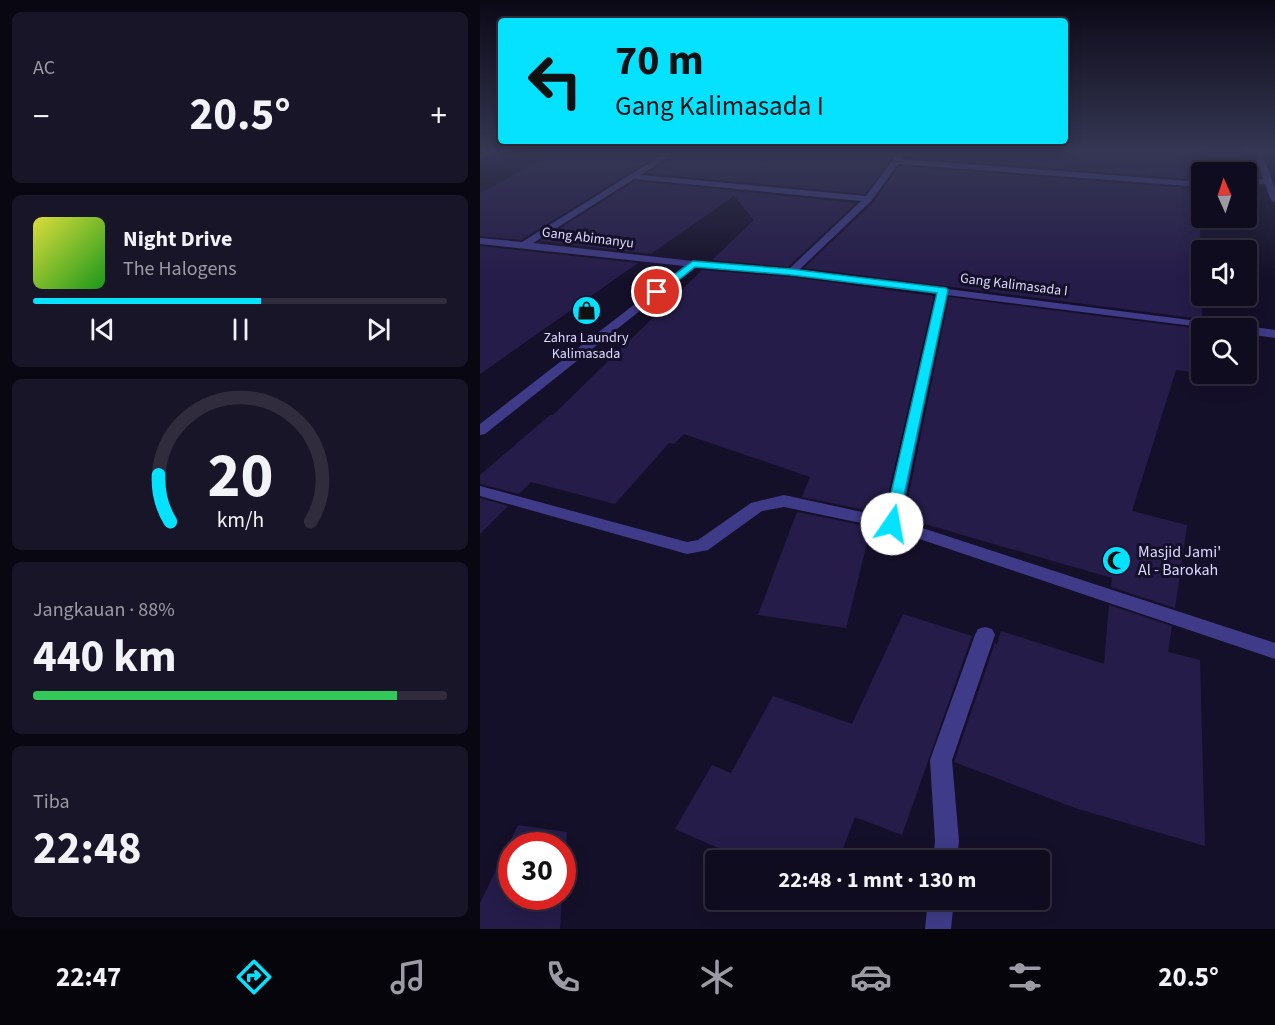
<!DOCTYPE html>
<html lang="id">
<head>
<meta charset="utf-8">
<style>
	body { margin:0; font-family:"Source Sans 3",sans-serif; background:#191528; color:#f1f3f6; height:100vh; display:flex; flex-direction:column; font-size:22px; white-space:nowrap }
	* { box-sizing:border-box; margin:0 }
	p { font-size:20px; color:#9c9ba4 }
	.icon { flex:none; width:33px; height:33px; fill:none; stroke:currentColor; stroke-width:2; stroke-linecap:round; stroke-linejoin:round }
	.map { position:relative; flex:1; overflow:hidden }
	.drawer { display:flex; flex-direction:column; gap:12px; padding:12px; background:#090711; width:480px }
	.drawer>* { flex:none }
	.banner { position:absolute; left:18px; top:18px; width:570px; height:126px; border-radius:6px; box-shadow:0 3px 15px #0003,0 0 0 2px #302c3d; background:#04e2ff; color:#111; overflow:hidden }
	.needle { width:39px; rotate:357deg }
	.tools { position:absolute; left:711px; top:162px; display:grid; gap:12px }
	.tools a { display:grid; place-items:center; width:66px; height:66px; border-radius:6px; background:#100c1f; box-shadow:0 3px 15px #0003,0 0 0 2px #302c3d; font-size:30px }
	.speed { position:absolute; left:18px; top:832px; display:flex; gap:12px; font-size:30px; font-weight:700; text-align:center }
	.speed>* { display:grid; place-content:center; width:78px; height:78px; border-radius:50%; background:#100c1f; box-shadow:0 3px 15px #0003,0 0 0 2px #302c3d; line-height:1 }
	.speed .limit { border:9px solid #d22; background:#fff; color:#111 }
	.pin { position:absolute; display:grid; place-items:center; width:51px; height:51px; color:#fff; margin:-26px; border:3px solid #fff; border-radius:50%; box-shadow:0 2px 6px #0007 }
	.me { position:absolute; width:66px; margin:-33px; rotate:12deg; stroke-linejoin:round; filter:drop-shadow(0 0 4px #0008) }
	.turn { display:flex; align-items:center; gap:21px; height:126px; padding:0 18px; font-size:27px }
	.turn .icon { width:78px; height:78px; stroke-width:2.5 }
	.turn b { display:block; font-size:42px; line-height:51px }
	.big { font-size:45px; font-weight:700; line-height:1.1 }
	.drawer .tile { flex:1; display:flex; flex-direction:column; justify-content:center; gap:9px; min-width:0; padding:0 21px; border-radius:9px; background:#191528 }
	.drawer .dial { align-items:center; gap:0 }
	.dial svg { height:156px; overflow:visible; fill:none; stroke:#302c3d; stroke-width:7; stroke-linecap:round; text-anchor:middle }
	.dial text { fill:#f1f3f6; stroke:none }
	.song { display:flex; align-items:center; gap:18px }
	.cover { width:72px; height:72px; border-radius:9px; background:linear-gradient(135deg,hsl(60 70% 55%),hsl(120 70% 35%)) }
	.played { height:6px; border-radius:3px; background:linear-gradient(90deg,#04e2ff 55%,#302c3d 55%) }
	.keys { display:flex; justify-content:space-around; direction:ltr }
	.heat { display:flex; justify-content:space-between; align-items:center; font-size:33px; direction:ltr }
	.charge { height:9px; border-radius:4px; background:linear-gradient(90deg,#34c759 88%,#302c3d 0) }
	.trip { position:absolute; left:225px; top:850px; width:345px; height:60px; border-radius:6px; background:#100c1f; box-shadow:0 3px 15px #0003,0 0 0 2px #302c3d; font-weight:700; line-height:60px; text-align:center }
	.dock { display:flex; height:96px; justify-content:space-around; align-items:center; background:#06050c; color:#9c9ba4 }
	.dock .icon { width:42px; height:42px }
	.dock .active { color:#04e2ff }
	.dock b { font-size:27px; color:#f1f3f6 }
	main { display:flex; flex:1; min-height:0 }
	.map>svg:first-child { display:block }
	.building { fill:#261c4a }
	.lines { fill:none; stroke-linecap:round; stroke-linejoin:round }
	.street { fill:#3f3b88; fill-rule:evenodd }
	.route { fill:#04e2ff; stroke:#0393a6; stroke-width:1.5 }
	.labels { text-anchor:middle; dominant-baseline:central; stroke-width:6; stroke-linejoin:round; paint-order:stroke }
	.far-street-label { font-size:14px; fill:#ddd8ff; stroke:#151029 }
	.far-poi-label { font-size:14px; fill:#ddd8ff; stroke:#151029 }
	.poi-label { font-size:16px; fill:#ddd8ff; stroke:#151029; text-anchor:start }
</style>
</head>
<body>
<main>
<section class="drawer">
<div class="tile"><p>AC</p>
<div class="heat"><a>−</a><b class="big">20.5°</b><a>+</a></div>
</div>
<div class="tile">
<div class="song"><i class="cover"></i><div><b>Night Drive</b><p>The Halogens</p></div></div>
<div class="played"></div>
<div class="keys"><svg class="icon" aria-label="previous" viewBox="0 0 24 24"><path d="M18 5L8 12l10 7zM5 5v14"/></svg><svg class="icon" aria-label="pause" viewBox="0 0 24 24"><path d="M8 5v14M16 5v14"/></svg><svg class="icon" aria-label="next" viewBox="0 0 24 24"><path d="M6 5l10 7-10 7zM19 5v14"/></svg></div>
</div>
<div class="tile dial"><svg viewBox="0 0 100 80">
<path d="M14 69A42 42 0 1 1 86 69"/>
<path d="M14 69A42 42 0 0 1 8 45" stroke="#04e2ff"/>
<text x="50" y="56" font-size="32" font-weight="700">20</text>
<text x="50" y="72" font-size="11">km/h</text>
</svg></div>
<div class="tile"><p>Jangkauan · 88%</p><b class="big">440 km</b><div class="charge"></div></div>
<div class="tile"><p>Tiba</p><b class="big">22:48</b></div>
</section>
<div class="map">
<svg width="795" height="929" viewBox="0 0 795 929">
	<rect width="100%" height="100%" fill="#151029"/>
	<g class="building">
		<polygon points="80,150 186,150 41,240 0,236 0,193"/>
		<polygon points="201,150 418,150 385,194 168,173"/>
		<polygon points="429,150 719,150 724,172 722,172 722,180 425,157"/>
		<polygon points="419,166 722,189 722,218 732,218 734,227 720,225 722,319 324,268 393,203"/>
		<polygon points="155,181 376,203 308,267 232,260 274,220 254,196 171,254 60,241"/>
		<polygon points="0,246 158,263 0,374"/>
		<polygon points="222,270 311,277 454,296 404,512 395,509 395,512 322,497 330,477 204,434 194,444 189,443 135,504 51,482 39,494 0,484 0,475 70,415 73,415"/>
		<polygon points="469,297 722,329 722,373 696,370 652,511 707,525 695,608 631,587 632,578 424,518"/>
		<polygon points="0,498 28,506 0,534"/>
		<polygon points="317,512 391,527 366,628 278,615"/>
		<polygon points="629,605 692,626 688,652 720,660 725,846 595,808 474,762 515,643 517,644 521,631 624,664"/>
		<polygon points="423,614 492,636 422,835 375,817 358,861 268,861 195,829 232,765 251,773 293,696 372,724"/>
		<polygon points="38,825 87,832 82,892 82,846 32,846 32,897 82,897 80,929 0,929 0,903"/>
	</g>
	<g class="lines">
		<g class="street">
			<polygon points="0,150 14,152 0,159"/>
			<path d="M 190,150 L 199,150 L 161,175 L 386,196 L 420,150 L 427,150 L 421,159 L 722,182 L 722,187 L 418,164 L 391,201 L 319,270 L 757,326 L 759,328 L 729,328 L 467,295 L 421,521 L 795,643 L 795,659 L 410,529 L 304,507 L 282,511 L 228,550 L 207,554 L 0,496 L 0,486 L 207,542 L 218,540 L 271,503 L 304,495 L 405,517 L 457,294 L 311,275 L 215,267 L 5,434 L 0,435 L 0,424 L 204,266 L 0,244 L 0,238 L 42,242 ZM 154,179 L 381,201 L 309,269 L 213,261 L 53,243 Z"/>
			<polygon points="774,150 781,150 795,188 795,203 791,200 785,184 766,185 766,180 783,179"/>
			<polygon points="766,326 795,330 795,338 766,334 766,328 761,328"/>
			<polygon points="505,627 512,629 515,635 472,760 479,841 477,861 453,861 455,841 450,760 495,635 498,629"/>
			<polygon points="448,900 474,900 471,929 445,929"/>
		</g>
	</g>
	<linearGradient id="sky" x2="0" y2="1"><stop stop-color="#0c0917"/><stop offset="0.54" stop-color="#353754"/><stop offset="1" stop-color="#353754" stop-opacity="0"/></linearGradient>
	<rect width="795" height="280" fill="url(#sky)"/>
	<polygon class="route" points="213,261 311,269 466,288 468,290 417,528 406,528 404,524 457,293 311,275 215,267 181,294 174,294 174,290"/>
	<defs>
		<symbol id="shop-disc" viewBox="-11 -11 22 22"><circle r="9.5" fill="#04e2ff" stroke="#151029"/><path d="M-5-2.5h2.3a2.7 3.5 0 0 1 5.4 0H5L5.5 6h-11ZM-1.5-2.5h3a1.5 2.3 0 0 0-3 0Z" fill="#111"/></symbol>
		<symbol id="mosque-disc" viewBox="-11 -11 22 22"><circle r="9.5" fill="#04e2ff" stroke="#151029"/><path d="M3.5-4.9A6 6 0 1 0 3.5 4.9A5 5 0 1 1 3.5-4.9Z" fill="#111"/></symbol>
	</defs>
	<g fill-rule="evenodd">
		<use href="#shop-disc" x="90" y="294" width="33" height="33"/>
		<use href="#mosque-disc" x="620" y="544" width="33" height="33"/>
	</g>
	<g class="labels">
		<g class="far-street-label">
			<text transform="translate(108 238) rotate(7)">Gang Abimanyu</text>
			<text transform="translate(534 285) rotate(7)">Gang Kalimasada I</text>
		</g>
		<g class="far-poi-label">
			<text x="106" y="338">Zahra Laundry<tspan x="106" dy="16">Kalimasada</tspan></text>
		</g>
		<g class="poi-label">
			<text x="658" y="552">Masjid Jami'<tspan x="658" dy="18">Al - Barokah</tspan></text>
		</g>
	</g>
</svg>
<div class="tools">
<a><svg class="needle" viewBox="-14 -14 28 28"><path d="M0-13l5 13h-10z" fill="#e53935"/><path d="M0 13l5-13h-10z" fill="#9c9ba4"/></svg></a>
<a><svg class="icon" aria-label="sound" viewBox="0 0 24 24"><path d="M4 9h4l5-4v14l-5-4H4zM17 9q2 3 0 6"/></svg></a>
<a><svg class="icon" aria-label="search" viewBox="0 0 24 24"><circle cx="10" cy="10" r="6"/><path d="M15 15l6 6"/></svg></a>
</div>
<div class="speed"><div class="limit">30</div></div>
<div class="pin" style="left:177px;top:292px;background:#d93025"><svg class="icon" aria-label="arrive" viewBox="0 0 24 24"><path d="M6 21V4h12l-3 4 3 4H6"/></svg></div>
<svg class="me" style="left:412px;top:524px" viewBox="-20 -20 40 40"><circle r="19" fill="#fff"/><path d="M0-13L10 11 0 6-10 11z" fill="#04e2ff"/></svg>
<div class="trip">22:48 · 1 mnt · 130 m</div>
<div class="banner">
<div class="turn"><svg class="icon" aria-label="left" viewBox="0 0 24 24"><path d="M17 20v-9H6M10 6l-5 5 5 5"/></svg><div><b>70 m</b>Gang Kalimasada I</div></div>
</div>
</div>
</main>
<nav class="dock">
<b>22:47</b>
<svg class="icon active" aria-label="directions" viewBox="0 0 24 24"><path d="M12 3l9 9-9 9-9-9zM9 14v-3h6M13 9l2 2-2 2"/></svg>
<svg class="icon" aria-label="music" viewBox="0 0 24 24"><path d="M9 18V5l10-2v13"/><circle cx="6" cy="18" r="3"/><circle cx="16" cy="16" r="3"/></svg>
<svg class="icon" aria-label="phone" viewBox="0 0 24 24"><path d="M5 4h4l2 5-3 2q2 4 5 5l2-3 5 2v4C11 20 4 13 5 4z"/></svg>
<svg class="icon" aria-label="climate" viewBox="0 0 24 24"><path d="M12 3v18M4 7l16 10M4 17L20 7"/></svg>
<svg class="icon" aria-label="car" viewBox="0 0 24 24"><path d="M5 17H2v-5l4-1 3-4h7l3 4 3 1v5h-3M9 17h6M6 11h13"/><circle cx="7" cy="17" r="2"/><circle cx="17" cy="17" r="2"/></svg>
<svg class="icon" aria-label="filters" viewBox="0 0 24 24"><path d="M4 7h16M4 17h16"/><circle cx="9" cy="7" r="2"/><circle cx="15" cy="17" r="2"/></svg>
<b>20.5°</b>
</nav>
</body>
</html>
